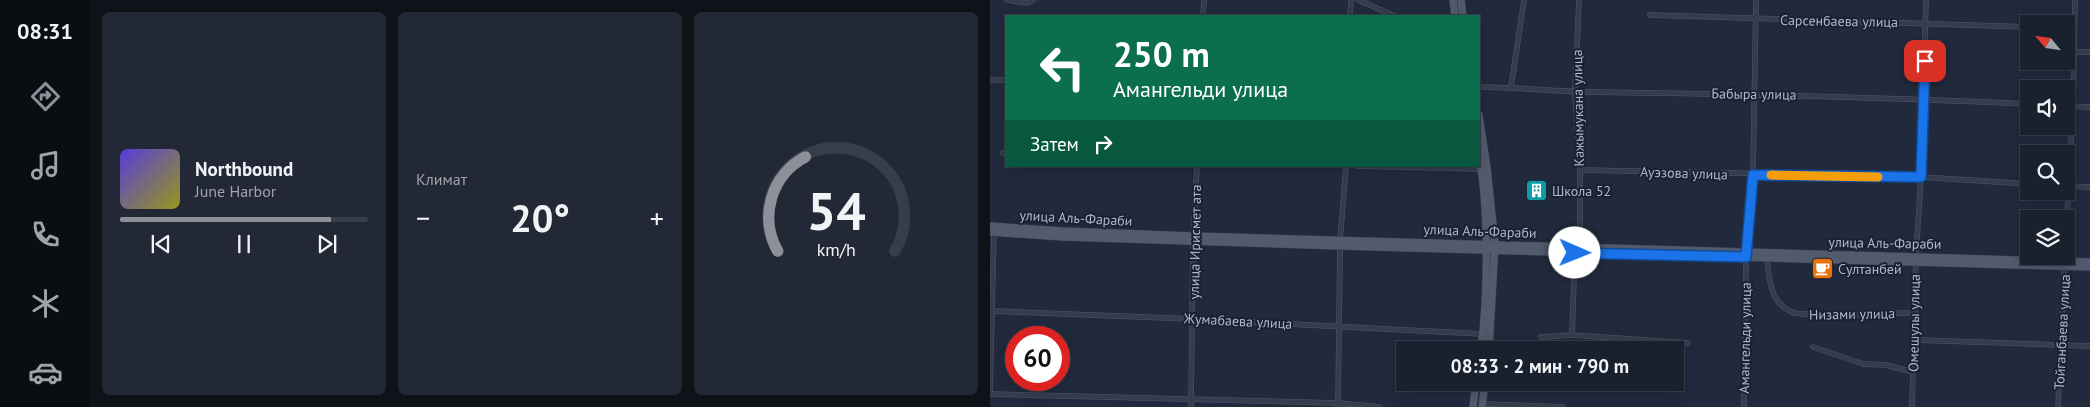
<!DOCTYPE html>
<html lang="ru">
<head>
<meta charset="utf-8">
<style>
	body { margin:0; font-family:"PT Sans",sans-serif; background:#222836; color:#f1f3f6; height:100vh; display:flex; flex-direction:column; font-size:19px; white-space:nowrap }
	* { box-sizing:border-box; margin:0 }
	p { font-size:16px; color:#9fa3aa }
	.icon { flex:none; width:28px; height:28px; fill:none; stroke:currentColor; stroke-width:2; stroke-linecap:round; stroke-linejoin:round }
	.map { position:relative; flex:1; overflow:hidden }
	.side { display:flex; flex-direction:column; gap:12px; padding:12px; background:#0e1219; width:900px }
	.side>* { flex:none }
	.banner { position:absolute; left:15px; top:15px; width:475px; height:152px; border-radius:0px; box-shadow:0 2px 12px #0003,0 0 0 1px #373e4a; background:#0b6e4f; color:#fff; overflow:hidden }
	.needle { width:32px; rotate:299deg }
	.controls { position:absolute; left:1030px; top:15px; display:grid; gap:10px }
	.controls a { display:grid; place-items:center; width:55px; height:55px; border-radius:0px; background:#19202e; box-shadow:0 2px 12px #0003,0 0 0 1px #373e4a; font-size:25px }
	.speed { position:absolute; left:15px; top:326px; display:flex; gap:10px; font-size:25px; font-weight:700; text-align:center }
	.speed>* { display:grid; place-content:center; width:65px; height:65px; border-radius:50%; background:#19202e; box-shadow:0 2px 12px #0003,0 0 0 1px #373e4a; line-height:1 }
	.speed .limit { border:8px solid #d22; background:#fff; color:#111 }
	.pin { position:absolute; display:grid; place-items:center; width:42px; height:42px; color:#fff; margin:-21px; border-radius:10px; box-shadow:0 2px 8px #0006 }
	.me { position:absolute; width:55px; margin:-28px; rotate:91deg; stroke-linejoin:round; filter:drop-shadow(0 0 4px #0008) }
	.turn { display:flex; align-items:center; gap:18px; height:105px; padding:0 25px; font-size:22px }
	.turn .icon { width:65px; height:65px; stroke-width:2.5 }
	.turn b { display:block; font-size:35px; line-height:42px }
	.then { display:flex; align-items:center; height:48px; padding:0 25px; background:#0003; gap:10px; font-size:19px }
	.big { font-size:38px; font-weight:800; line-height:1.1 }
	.side .card { flex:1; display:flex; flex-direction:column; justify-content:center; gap:8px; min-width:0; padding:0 18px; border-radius:8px; background:#222836 }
	.side .dial { align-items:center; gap:0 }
	.dial svg { height:130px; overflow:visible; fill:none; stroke:#373e4a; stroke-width:7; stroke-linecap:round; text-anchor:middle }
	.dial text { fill:#f1f3f6; stroke:none }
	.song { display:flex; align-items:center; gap:15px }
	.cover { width:60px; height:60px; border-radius:8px; background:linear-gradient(135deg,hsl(250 70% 55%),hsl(60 70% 35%)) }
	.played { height:5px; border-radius:2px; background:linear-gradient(90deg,#8c9099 85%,#373e4a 85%) }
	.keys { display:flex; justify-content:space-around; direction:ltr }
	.heat { display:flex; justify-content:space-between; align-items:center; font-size:28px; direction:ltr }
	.side .tiles { flex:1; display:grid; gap:12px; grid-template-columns:repeat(3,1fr) }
	.trip { position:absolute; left:406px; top:341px; width:288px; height:50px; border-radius:0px; background:#19202e; box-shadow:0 2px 12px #0003,0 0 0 1px #373e4a; font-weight:800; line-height:50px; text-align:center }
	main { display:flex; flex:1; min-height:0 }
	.menu { display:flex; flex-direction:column; width:90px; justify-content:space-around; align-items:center; background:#0a0d12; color:#9fa3aa }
	.menu .icon { width:35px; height:35px }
	.menu .active { color:#8c9099 }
	.menu b { font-size:22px; color:#f1f3f6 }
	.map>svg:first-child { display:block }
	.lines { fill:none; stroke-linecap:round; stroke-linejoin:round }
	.minor-casing { stroke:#505768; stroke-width:5.5 }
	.primary-casing { stroke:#3e4556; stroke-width:8 }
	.minor { stroke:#353c4d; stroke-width:4.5 }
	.primary { stroke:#525b6d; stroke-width:7 }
	.route-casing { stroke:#114b97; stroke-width:12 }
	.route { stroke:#1a73e8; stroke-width:9 }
	.slow { stroke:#f59e0b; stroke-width:9 }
	.labels { text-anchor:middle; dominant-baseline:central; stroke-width:4; stroke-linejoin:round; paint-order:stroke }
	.street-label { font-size:14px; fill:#b0b7c9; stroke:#1a2132 }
	.poi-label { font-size:14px; fill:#b0b7c9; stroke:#1a2132; text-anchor:start }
</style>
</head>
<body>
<main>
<nav class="menu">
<b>08:31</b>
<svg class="icon active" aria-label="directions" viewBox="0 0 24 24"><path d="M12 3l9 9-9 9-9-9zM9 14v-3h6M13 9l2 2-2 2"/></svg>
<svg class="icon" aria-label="music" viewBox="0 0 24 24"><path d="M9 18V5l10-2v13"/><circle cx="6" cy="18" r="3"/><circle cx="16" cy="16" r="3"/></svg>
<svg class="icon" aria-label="phone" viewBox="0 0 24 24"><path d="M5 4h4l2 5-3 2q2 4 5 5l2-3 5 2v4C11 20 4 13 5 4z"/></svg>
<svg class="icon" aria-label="climate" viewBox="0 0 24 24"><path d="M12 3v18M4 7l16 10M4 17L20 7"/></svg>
<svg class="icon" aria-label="car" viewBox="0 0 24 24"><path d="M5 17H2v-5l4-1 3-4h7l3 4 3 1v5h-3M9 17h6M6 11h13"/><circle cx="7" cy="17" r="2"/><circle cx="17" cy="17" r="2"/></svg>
</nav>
<section class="side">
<div class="tiles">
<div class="card">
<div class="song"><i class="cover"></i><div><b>Northbound</b><p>June Harbor</p></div></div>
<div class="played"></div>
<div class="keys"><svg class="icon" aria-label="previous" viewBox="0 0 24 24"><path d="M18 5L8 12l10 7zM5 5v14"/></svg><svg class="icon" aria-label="pause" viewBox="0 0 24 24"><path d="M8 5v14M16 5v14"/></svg><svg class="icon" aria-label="next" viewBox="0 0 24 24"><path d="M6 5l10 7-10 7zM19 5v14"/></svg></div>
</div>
<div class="card"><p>Климат</p>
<div class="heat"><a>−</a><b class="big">20°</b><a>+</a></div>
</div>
<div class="card dial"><svg viewBox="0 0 100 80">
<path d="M14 69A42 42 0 1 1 86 69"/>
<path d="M14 69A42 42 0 0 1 31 11" stroke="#8c9099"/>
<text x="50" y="56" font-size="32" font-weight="700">54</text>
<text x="50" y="72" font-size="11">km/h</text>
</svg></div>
</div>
</section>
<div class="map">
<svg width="1100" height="407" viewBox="0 0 1100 407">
	<rect width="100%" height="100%" fill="#212a3d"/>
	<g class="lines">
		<defs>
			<g id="minor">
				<polyline points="17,0 37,3 43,0"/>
				<polyline points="368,0 405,16"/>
				<polyline points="589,0 585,92 590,170 590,246"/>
				<polyline points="660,15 1039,27"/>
				<polyline points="213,16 214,0"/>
				<polyline points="360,16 361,0"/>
				<polyline points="1084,52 1100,52"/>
				<polyline points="0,80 16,80"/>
				<path d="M 489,87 C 524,87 559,91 595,92 C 743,94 891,97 1039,104"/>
				<polyline points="521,87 534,0"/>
				<polyline points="1076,106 1100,107"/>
				<polyline points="13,153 16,153"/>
				<polyline points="368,166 491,169"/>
				<polyline points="590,170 931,177 1039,184"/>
				<polyline points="1076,186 1100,187"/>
				<polyline points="1076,235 1083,106 1085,0"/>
				<polyline points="350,240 356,166"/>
				<polyline points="585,250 582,335 698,343"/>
				<path d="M 777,258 C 779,280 780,304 804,313 C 845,318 885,313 926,313"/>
				<polyline points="2,311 203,319 493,334"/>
				<polyline points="551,337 582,335"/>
				<polyline points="925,340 1100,346"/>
				<polyline points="823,347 873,364 896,365 923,372"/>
				<polyline points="0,391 4,232"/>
				<polyline points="0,394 348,403 390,407"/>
				<polyline points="493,404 573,407"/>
				<polyline points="201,407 203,241 207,166"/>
				<polyline points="348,407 350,246"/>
				<polyline points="754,407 756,257 763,175 766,0"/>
				<polyline points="922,407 926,256 931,177 936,0"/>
				<polyline points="1068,407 1075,256"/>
			</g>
			<g id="primary">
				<polyline points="463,0 465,16"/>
				<polyline points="471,0 473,16"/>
				<polyline points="489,115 497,168 505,244 499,350"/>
				<path d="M 489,155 C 499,212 498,292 491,350"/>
				<polyline points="0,226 73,231 203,236 1100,262"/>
				<polyline points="0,232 73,237 350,246 1100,267"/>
				<polyline points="483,407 486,382"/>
				<polyline points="492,407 495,382"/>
			</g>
		</defs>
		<use href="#minor" class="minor-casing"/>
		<use href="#primary" class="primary-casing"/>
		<use href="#minor" class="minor"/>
		<use href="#primary" class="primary"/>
	</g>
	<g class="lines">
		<defs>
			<polyline id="route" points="585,253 756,257 763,175 931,177 935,61"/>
		</defs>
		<use href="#route" class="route-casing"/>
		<use href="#route" class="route"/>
		<polyline class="slow" points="781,175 888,177"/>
	</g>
	<defs>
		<symbol id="building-square" viewBox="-11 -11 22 22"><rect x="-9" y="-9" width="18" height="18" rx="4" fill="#0f9aa8" stroke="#1a2132"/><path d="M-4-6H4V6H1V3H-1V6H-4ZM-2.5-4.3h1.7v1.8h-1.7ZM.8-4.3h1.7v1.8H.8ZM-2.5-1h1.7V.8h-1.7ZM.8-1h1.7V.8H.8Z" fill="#fff"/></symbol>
		<symbol id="cafe-square" viewBox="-11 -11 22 22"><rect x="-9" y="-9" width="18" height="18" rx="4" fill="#e8710a" stroke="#1a2132"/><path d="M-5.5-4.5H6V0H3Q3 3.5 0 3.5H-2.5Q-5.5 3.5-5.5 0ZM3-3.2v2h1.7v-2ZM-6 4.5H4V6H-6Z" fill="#fff"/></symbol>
	</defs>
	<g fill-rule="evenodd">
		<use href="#building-square" x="534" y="178" width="25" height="25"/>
		<use href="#cafe-square" x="820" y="256" width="25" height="25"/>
	</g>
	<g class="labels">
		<g class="street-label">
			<text transform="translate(849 21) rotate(1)">Сарсенбаева улица</text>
			<text transform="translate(764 94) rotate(1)">Бабыра улица</text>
			<text transform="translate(588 108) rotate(-91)">Кажымукана улица</text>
			<text transform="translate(694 173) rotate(2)">Ауэзова улица</text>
			<text transform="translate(86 218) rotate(3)">улица Аль-Фараби</text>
			<text transform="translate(490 231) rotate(2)">улица Аль-Фараби</text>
			<text transform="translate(205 242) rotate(-89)">улица Ирисмет ата</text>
			<text transform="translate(895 243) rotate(1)">улица Аль-Фараби</text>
			<text transform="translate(862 314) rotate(-1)">Низами улица</text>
			<text transform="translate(248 321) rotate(3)">Жумабаева улица</text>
			<text transform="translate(924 323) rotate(-89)">Омешулы улица</text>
			<text transform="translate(1072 332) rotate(-87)">Тойганбаева улица</text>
			<text transform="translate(755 338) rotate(-89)">Амангельди улица</text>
		</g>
		<g class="poi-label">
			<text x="562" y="191">Школа 52</text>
			<text x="848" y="269">Султанбей</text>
		</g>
	</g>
</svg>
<div class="controls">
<a><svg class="needle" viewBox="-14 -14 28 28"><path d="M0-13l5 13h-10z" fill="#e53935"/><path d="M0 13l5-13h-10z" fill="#9fa3aa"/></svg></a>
<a><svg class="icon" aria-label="sound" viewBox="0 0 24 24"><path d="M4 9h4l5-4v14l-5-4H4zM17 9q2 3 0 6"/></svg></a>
<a><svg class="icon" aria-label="search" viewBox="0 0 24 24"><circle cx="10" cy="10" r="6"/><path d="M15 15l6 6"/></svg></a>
<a><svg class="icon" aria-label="layers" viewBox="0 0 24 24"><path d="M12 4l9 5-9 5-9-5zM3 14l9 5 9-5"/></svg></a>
</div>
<div class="speed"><div class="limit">60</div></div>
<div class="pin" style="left:935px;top:61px;background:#d93025"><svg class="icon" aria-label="arrive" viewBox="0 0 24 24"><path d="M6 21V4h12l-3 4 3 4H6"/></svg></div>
<svg class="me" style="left:585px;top:253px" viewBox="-20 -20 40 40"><circle r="19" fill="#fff"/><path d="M0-13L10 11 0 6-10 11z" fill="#1a73e8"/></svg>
<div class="trip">08:33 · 2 мин · 790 m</div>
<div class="banner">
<div class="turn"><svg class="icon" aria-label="left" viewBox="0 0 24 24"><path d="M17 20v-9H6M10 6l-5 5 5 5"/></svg><div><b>250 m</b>Амангельди улица</div></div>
<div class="then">Затем<svg class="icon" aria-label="right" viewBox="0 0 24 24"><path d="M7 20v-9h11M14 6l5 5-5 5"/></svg></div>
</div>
</div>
</main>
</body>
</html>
